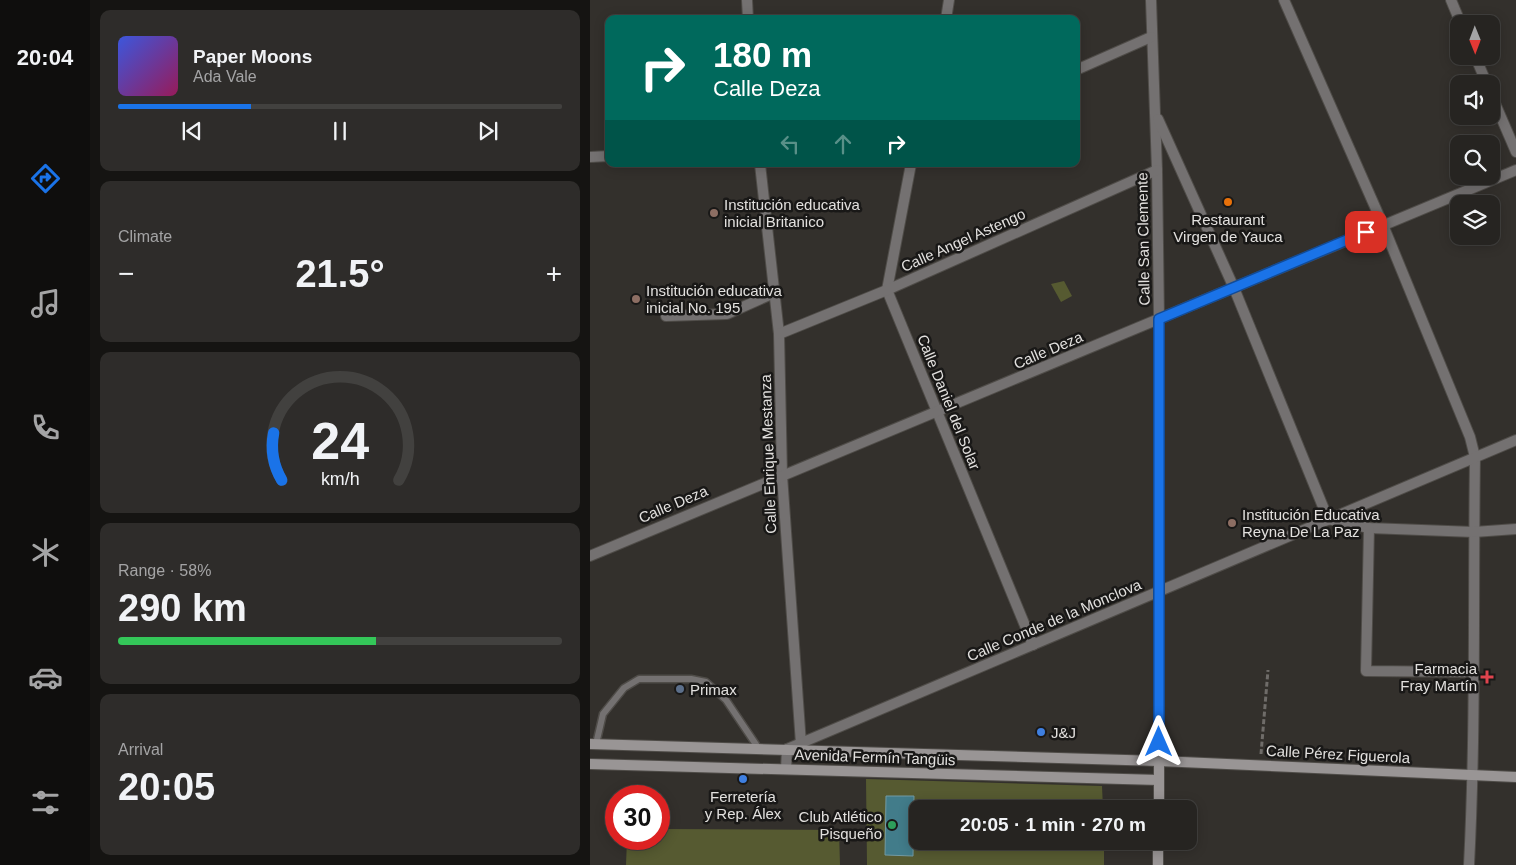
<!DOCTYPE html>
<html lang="en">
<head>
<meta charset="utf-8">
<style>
	body { margin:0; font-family:Arial,sans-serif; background:#2e2c2a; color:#f1f3f6; height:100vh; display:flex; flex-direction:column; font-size:19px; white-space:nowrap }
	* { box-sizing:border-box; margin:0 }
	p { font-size:16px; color:#a4a4a5 }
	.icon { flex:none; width:28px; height:28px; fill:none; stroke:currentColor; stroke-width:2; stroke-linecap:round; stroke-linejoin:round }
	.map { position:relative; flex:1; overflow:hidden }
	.sheet { display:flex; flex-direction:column; gap:10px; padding:10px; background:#151412; width:500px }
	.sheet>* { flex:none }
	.banner { position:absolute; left:15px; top:15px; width:475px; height:152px; border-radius:10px; box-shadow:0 2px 12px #0003,0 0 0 1px #42413f; background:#00695c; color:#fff; overflow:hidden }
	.needle { width:32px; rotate:179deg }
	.buttons { position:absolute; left:860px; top:15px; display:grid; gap:10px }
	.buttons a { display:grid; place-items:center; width:50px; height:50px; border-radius:10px; background:#262421; box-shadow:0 2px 12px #0003,0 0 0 1px #42413f; font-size:25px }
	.speed { position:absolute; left:15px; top:785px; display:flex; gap:10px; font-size:25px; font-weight:700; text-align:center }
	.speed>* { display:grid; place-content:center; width:65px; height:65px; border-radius:50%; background:#262421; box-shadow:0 2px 12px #0003,0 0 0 1px #42413f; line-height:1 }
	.speed .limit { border:8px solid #d22; background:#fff; color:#111 }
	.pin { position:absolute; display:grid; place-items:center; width:42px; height:42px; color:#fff; margin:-21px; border-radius:10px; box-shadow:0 2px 8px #0006 }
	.me { position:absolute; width:55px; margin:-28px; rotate:0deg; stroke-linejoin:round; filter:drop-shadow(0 0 4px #0008) }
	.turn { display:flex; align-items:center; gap:18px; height:105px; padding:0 25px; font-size:22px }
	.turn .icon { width:65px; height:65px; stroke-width:2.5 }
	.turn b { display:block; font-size:35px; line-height:42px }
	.lanes { display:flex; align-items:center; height:48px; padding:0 25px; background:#0003; justify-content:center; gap:25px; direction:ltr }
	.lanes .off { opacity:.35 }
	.big { font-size:38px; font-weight:600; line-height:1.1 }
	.sheet .card { flex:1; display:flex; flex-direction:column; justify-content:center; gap:8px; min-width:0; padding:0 18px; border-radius:10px; background:#2e2c2a }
	.sheet .dial { align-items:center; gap:0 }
	.dial svg { height:130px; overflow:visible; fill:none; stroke:#42413f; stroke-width:7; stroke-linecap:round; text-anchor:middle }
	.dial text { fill:#f1f3f6; stroke:none }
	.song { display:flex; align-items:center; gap:15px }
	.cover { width:60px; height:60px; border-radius:8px; background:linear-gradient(135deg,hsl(230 70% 55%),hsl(330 70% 35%)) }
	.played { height:5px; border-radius:2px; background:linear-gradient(90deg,#1a73e8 30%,#42413f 30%) }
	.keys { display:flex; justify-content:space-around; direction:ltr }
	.heat { display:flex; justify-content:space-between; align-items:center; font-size:28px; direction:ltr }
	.charge { height:8px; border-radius:4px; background:linear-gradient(90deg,#34c759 58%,#42413f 0) }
	.trip { position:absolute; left:319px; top:800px; width:288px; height:50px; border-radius:10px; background:#262421; box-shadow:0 2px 12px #0003,0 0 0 1px #42413f; font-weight:600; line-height:50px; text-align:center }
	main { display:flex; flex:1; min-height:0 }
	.tab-bar { display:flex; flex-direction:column; width:90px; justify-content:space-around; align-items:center; background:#0f0e0d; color:#a4a4a5 }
	.tab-bar .icon { width:35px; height:35px }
	.tab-bar .on { color:#1a73e8 }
	.tab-bar b { font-size:22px; color:#f1f3f6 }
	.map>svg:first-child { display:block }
	.green { fill:#565a31 }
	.water { fill:#427c8a; stroke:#729aa3 }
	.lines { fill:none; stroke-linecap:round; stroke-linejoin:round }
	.service-casing { stroke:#4f4c48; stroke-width:9 }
	.minor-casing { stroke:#4f4c48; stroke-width:12 }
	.tertiary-casing { stroke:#4f4c48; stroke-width:12 }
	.secondary-casing { stroke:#4f4c48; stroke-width:12 }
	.path { stroke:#6f6c69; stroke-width:3; stroke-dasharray:5 2.5; stroke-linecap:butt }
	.service { stroke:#747171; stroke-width:6 }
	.minor { stroke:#747171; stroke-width:10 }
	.tertiary { stroke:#747171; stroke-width:10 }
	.secondary { stroke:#999595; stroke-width:10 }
	.route-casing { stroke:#114b97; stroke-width:12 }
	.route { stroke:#1a73e8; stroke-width:9 }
	.food-dot { fill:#e8710a; stroke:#191817; stroke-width:2 }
	.education-dot { fill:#8d6e63; stroke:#191817; stroke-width:2 }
	.health-dot { fill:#e0444e; stroke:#191817; stroke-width:2 }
	.service-dot { fill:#5c6f8a; stroke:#191817; stroke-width:2 }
	.shop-dot { fill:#3f7fe0; stroke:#191817; stroke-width:2 }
	.leisure-dot { fill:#2e9e5b; stroke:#191817; stroke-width:2 }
	.labels { text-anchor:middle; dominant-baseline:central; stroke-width:5; stroke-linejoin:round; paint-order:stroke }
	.poi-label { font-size:15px; fill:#e2e0de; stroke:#191817; text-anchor:start }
	.street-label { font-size:15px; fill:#e2e0de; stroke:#191817 }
</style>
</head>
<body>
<main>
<nav class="tab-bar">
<b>20:04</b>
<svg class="icon on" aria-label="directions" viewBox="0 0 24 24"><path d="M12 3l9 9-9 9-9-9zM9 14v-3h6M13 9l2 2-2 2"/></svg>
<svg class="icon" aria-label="music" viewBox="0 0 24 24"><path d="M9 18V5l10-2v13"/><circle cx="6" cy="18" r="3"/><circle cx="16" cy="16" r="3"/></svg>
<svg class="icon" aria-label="phone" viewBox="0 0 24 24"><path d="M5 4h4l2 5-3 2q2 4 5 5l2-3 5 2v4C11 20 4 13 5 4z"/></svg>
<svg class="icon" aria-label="climate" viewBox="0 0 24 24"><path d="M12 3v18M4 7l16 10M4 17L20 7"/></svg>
<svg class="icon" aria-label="car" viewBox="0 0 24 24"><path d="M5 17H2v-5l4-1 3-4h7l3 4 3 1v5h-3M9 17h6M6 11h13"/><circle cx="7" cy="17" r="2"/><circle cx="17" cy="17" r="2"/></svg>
<svg class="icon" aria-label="filters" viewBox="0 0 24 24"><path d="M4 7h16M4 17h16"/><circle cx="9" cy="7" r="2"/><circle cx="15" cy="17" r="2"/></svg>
</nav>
<section class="sheet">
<div class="card">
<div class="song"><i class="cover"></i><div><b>Paper Moons</b><p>Ada Vale</p></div></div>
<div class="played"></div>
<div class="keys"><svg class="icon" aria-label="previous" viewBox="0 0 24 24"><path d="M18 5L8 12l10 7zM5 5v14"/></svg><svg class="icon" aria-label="pause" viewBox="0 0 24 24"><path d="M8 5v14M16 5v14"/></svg><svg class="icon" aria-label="next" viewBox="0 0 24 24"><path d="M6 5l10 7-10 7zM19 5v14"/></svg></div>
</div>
<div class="card"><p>Climate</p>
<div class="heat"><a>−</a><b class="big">21.5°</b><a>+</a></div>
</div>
<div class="card dial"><svg viewBox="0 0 100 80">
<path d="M14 69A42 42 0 1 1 86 69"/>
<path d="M14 69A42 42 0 0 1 9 40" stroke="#1a73e8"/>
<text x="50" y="56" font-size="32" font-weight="700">24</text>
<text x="50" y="72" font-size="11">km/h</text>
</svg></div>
<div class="card"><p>Range · 58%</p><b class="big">290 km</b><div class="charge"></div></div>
<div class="card"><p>Arrival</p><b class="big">20:05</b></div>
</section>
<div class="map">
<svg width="926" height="865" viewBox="0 0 926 865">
	<rect width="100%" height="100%" fill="#33302c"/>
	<g class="green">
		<polygon points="474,281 482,296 471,302 461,284"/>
		<polygon points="276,779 512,786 513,809 328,809 328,841 514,841 514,865 277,865"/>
		<polygon points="69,829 249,830 250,865 36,865 37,839 69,839"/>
	</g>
	<polygon class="water" points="296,796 324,796 323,856 295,855"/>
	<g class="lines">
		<defs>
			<polyline id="service" points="6,744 13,714 34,688 49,679 101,679 116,682 136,700 169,749"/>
			<g id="minor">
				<polyline points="157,0 158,19"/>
				<polyline points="561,0 567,170 569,319 569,761"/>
				<path d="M 694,0 L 793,225 L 880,437 L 885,457 C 883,593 886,729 879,865"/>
				<polyline points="861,0 871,24"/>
				<polyline points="356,19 359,0"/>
				<polyline points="885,56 897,84"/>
				<polyline points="486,70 561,37"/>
				<polyline points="901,94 926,152"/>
				<polyline points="568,119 644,288 738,519 779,528 884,532 926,529"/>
				<polyline points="0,157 19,156"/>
				<polyline points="170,164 189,334 192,475 211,744"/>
				<polyline points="321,164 297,290 443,645"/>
				<polyline points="76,316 137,314 184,293"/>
				<polyline points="189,334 297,290 567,170"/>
				<polyline points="779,528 776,671 883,672"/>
				<polyline points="0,556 926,170"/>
				<polyline points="196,769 197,749"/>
			</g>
			<polyline id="tertiary" points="197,749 926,440"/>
			<g id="secondary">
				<polyline points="0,744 569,761 926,777"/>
				<polyline points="0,764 569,780"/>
				<polyline points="569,809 569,761"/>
				<polyline points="568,865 568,841"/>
			</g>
		</defs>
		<use href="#service" class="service-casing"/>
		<use href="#minor" class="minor-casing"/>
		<use href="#tertiary" class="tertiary-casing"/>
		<use href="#secondary" class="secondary-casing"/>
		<polyline class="path" points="671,754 678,670"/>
		<use href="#service" class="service"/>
		<use href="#minor" class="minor"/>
		<use href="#tertiary" class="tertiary"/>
		<use href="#secondary" class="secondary"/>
	</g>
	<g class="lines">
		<defs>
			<polyline id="route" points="569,742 569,319 776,232"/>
		</defs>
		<use href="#route" class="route-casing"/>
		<use href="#route" class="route"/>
	</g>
	<circle class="food-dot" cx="638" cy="202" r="5"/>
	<g class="education-dot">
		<circle cx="124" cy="213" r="5"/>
		<circle cx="46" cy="299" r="5"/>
		<circle cx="642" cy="523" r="5"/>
	</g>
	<path class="health-dot" d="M894.5 669.5h5v5h5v5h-5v5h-5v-5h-5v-5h5z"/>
	<circle class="service-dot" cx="90" cy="689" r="5"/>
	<g class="shop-dot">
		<circle cx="451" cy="732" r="5"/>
		<circle cx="153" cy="779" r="5"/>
	</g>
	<circle class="leisure-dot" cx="302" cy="825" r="5"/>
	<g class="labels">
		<g class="poi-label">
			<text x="134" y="204">Institución educativa<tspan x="134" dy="17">inicial Britanico</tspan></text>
			<text x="638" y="219" text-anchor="middle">Restaurant<tspan x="638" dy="17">Virgen de Yauca</tspan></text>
			<text x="56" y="290">Institución educativa<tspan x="56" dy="17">inicial No. 195</tspan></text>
			<text x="652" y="514">Institución Educativa<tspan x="652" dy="17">Reyna De La Paz</tspan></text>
			<text x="887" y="668" text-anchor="end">Farmacia<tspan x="887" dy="17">Fray Martín</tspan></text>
			<text x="100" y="689">Primax</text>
			<text x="461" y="732">J&amp;J</text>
			<text x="153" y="796" text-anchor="middle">Ferretería<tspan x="153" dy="17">y Rep. Álex</tspan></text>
			<text x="292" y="816" text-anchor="end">Club Atlético<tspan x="292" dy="17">Pisqueño</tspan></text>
		</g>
		<g class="street-label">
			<text transform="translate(553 239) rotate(-91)">Calle San Clemente</text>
			<text transform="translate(373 240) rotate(-24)">Calle Angel Astengo</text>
			<text transform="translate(458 350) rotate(-23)">Calle Deza</text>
			<text transform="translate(359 402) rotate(68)">Calle Daniel del Solar</text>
			<text transform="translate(178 454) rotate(-92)">Calle Enrique Mestanza</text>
			<text transform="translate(83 504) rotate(-23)">Calle Deza</text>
			<text transform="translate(464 620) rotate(-23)">Calle Conde de la Monclova</text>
			<text transform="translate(748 754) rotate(3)">Calle Pérez Figuerola</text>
			<text transform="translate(285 757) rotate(2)">Avenida Fermín Tangüis</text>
		</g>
	</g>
</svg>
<div class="buttons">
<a><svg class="needle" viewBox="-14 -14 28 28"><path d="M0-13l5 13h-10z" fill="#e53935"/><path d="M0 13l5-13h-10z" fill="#a4a4a5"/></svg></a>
<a><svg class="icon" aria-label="sound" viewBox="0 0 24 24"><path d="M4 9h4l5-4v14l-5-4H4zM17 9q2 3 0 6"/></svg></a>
<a><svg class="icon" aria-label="search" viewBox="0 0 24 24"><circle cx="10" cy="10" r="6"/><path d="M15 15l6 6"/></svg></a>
<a><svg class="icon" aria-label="layers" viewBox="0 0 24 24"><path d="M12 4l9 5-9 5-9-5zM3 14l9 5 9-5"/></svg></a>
</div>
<div class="speed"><div class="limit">30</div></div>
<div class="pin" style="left:776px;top:232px;background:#d93025"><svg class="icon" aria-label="arrive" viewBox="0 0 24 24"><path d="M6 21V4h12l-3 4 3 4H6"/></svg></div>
<svg class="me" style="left:569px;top:742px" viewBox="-20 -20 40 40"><path d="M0-17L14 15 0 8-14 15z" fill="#1a73e8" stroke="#fff" stroke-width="4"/></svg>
<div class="trip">20:05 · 1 min · 270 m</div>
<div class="banner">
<div class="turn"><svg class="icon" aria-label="right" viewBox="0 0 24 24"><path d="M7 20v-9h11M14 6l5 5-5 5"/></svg><div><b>180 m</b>Calle Deza</div></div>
<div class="lanes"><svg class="icon off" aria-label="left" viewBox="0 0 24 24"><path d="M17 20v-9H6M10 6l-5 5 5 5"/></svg><svg class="icon off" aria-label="ahead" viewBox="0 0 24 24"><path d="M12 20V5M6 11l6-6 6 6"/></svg><svg class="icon" aria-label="right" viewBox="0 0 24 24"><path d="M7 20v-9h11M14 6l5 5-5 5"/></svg></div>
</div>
</div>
</main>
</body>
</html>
